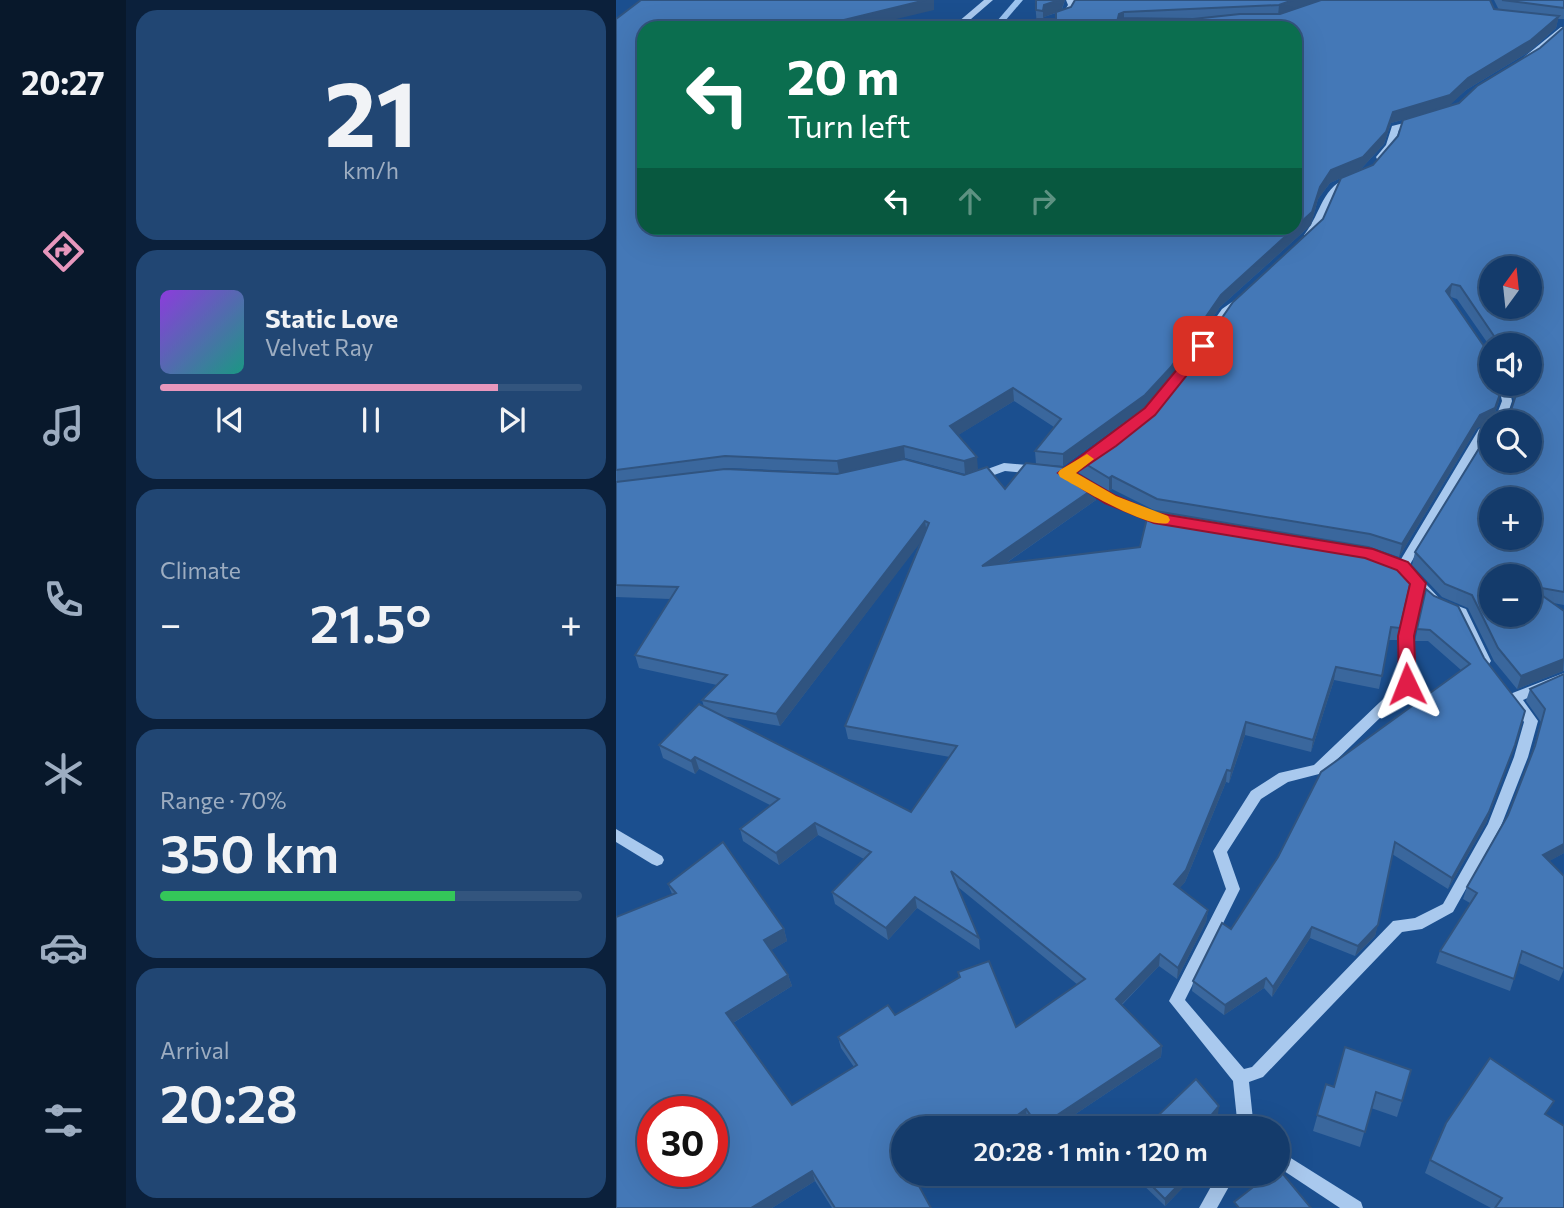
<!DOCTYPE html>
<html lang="en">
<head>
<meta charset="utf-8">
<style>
	body { margin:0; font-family:Commissioner,sans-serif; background:#214673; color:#f1f3f6; height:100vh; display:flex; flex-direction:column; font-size:26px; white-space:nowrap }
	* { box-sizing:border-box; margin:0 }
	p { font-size:23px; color:#9dadc1 }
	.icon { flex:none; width:38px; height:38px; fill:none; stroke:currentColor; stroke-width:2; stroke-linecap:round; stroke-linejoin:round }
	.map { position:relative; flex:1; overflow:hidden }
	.details { display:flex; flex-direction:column; gap:10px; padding:10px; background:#0b203b; width:490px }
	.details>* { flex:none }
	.guide { position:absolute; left:21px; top:21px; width:665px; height:214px; border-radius:21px; box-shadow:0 7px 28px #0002,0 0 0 2px #33557e; background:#0b6e4f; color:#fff; overflow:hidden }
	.needle { width:46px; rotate:15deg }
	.controls { position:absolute; left:863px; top:256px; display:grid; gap:14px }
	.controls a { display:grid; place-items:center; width:63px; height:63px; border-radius:50%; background:#143b6b; box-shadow:0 7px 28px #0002,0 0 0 2px #33557e; font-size:35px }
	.speed { position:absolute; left:21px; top:1096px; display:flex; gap:14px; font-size:35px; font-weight:700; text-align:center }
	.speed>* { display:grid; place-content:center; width:91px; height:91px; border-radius:50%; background:#143b6b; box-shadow:0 7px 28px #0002,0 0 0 2px #33557e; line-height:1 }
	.speed .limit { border:10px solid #d22; background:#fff; color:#111 }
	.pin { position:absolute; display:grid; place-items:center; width:60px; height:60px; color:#fff; margin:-30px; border-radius:14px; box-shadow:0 4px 10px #0006 }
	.me { position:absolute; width:77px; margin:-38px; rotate:358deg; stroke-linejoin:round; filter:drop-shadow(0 0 5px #0008) }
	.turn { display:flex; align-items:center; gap:24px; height:147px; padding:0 35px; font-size:32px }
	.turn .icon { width:91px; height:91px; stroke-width:2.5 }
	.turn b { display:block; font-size:49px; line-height:60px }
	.lanes { display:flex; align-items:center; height:66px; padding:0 35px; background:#0003; justify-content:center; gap:35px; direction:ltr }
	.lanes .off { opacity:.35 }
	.big { font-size:52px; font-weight:600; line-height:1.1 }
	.details .tile { flex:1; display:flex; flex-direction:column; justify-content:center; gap:10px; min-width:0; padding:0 24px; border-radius:21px; background:#214673 }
	.details .dial { align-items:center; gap:0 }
	.dial b { font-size:91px; line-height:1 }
	.song { display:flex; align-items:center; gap:21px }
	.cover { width:84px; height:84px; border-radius:10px; background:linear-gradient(135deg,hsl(270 70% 55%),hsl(170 70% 35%)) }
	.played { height:7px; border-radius:4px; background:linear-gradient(90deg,#e797bd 80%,#33557e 80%) }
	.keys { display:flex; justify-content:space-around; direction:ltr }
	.heat { display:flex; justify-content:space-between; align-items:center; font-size:38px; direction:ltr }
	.charge { height:10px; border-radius:5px; background:linear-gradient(90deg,#34c759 70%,#33557e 0) }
	.trip { position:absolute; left:275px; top:1116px; width:399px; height:70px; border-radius:35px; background:#143b6b; box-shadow:0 7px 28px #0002,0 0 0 2px #33557e; font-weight:600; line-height:70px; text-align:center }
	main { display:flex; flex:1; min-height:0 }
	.tab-bar { display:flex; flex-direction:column; width:126px; justify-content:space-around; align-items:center; background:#08182b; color:#9dadc1 }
	.tab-bar .icon { width:49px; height:49px }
	.tab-bar .selected { color:#e797bd }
	.tab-bar b { font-size:32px; color:#f1f3f6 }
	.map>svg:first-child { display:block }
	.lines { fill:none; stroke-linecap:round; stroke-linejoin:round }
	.stream { fill:#9cc4f0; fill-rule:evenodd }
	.minor { fill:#a9c9ee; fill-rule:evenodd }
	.wall { fill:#3a679d; fill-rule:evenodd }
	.shaded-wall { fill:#305480 }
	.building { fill:#4478b7; stroke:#305480; stroke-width:2; fill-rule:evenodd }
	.route { fill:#e11d48; stroke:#92132f; stroke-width:2 }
	.slow { fill:#f59e0b }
</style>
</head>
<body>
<main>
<nav class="tab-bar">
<b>20:27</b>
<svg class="icon selected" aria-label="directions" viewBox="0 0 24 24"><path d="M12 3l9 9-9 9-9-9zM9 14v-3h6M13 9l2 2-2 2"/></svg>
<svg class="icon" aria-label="music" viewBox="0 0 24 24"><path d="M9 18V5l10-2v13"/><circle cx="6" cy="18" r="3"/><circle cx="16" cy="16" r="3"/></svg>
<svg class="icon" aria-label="phone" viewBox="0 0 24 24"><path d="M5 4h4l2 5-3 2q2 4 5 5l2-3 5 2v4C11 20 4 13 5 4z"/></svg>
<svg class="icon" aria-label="climate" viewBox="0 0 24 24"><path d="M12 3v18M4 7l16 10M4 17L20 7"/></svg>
<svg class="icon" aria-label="car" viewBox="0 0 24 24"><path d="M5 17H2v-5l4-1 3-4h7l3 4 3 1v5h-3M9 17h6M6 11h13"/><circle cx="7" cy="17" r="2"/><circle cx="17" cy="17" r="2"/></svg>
<svg class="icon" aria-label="filters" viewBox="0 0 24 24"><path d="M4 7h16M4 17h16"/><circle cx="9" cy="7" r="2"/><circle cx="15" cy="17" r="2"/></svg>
</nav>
<section class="details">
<div class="tile dial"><b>21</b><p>km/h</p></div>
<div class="tile">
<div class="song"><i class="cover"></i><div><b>Static Love</b><p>Velvet Ray</p></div></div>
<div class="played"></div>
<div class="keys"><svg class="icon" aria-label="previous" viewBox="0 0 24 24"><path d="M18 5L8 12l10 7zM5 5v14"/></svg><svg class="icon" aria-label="pause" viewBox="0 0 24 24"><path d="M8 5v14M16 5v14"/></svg><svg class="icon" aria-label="next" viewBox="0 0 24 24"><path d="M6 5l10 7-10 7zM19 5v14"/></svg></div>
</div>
<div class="tile"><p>Climate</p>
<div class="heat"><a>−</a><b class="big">21.5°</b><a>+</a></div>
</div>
<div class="tile"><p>Range · 70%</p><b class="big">350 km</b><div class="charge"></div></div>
<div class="tile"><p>Arrival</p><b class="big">20:28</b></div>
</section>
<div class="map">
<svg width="948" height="1208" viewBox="0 0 948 1208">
	<rect width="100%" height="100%" fill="#1b4f8f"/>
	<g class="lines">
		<polygon class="stream" points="399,0 407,0 383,28 375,28"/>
		<g class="minor">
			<polygon points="368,0 377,0 355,19 383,19 430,26 434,28 414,28 383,23 349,23 344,28 335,28"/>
			<polygon points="450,0 458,0 460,5 453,17 440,19 440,15 447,13 452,5"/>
			<polygon points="945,27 948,27 948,33 914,61 908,61 908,57"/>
			<polygon points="800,120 804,123 803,125 783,130 778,146 767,159 761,159 760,157 770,145 776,126"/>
			<path d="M 737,175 L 740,176 L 740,180 L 720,192 L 709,219 L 696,237 L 690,237 L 688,235 C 707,211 704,187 737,175 Z"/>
			<polygon points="623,297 628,300 614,313 560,390 552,390 551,388 552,386 606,309"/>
			<polygon points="882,383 892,383 896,401 889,422 878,422 886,401"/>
			<polygon points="875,423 875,432 871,434 793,566 824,599 850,609 875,661 873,664 865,664 841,615 816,605 806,595 796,636 797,684 796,687 707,773 672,782 645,799 611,852 624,889 569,1000 628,1069 636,1067 777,921 799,918 827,904 872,824 898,757 908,722 894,700 894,694 948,673 948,683 907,700 922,721 912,757 885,826 837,912 806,929 786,932 647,1077 633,1082 638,1129 622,1129 617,1081 553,1001 610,889 597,851 635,791 663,773 698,765 785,682 784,636 797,585 779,565 784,561 863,429"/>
			<polygon points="476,452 480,453 482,456 480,459 454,476 446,476 444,473 446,470"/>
			<polygon points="388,463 422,466 428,470 422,474 389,471 359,482 353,478 355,475"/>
			<polygon points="466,479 498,497 551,517 553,520 547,524 490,503 462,486 460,483 462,480"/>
			<polygon points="0,829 46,856 48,860 46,864 41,866 36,864 0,842"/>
			<polygon points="662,1150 745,1202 747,1208 724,1208 662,1167"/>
			<polygon points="602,1174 620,1174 601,1208 583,1208"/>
		</g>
	</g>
	<g class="wall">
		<path d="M 419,0 L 449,0 L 446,10 L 455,7 L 459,0 L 883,10 L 878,0 L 948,0 L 948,19 L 942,19 L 940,28 L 913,52 L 850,90 L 832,106 L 843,103 L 924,48 L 948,27 L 948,605 L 937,603 L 948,611 L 948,671 L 947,671 L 901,689 L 878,661 L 852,608 L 826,597 L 796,565 L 799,552 L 914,422 L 878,422 L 881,412 L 895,410 L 898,400 L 894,383 L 914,383 L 914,345 L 875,345 L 875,348 L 841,299 L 835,297 L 883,401 L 876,421 L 861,428 L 783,557 L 751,546 L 797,572 L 781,640 L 773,640 L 763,689 L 718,680 L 695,752 L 629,735 L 613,783 L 610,782 L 569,882 L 563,888 L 592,910 L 590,922 L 561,979 L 543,966 L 506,1005 L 546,1046 L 545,1057 L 437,1129 L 417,1129 L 411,1120 L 399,1129 L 287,1129 L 287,1174 L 313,1174 L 302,1183 L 315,1208 L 216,1208 L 199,1181 L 156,1208 L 0,1208 L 56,894 L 52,884 L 168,929 L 171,941 L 155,950 L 172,975 L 176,986 L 117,1023 L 176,1105 L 238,1067 L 225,1048 L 222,1037 L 279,1015 L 343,978 L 342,972 L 400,1027 L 462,985 L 342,887 L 363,938 L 364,950 L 301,908 L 272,940 L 219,904 L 216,892 L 248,859 L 202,835 L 163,865 L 127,841 L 124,829 L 154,805 L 83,769 L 79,774 L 47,758 L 43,745 L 88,707 L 86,700 L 101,685 L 23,668 L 19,655 L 54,599 L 0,597 L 0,19 L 318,10 L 28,28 L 28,228 L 679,28 L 421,28 ZM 440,13 L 440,19 L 428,19 L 428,17 ZM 808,114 L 757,165 L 540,403 L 501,435 L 463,460 L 463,473 L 493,491 L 496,489 L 540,511 L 524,547 L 389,564 L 480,500 L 480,487 L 389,489 L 88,472 L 112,468 L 223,473 L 289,458 L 349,474 L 362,469 L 342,435 L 398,401 L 438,427 L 419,451 L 420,464 L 447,466 L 528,408 L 554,379 L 604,307 L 695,225 L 702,199 L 714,183 L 745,169 L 768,144 L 775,123 ZM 305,541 L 229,726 L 232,739 L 334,757 L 295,812 L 106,716 L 164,726 Z"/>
		<polygon points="810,589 868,658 899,745 870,823 832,889 776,854 759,936 739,956 694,938 656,997 648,988 608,1015 576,991 577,981 615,929 845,670 812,641 799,641"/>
		<polygon points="948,674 948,853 933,861 948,969 943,981 903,963 894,991 820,963 824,951 854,903 847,899 851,887 892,815 916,754 925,722 910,701 914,689"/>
		<polygon points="729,1047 786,1101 781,1117 755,1108 744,1147 697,1131 710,1084 718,1087"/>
		<polygon points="931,1115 948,1208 875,1208 809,1173 814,1160"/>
		<polygon points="516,1174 580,1174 549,1206"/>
	</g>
	<g class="shaded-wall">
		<polygon points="310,0 318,0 318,10 243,28 195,28"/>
		<polygon points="443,0 449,0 445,11 428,17 427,23 427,11 428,5"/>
		<polygon points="677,0 708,0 662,16 663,5"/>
		<polygon points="508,12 508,23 502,28 503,14"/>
		<polygon points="943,16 940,28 913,52 850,90 832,107 775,123 768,144 745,169 714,183 702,199 695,225 604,307 554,379 528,408 447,466 447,454 605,295 704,187 715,170 777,112 852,78"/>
		<polygon points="836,284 834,297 830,291"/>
		<polygon points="397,388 398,401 336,439 334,426"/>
		<polygon points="886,388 883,401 876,421 861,428 783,557 786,544 864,415"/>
		<polygon points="288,446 289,458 223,473 221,461"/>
		<polygon points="361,457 362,469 349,474 348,461"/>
		<polygon points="496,476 496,489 493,491 493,478"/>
		<polygon points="480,487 480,500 367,579 366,566"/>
		<polygon points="309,521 311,534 164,726 160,714"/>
		<polygon points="948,659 947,671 901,689 905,676"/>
		<polygon points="720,667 718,680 695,752 697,740"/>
		<polygon points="630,722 629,735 613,783 615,771"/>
		<polygon points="899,745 870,823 832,889 836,878"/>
		<polygon points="79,757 83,769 79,774 75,761"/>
		<polygon points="611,770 610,782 569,882 557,896 558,884"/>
		<polygon points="199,823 202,835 163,865 160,853"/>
		<polygon points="948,844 948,853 923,867 927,855"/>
		<polygon points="299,897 301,908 272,940 270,928"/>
		<polygon points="592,910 590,922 561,979 562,968"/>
		<polygon points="762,925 759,936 739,956 742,946"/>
		<polygon points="696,927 694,938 656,997 657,987"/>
		<polygon points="168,929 171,941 152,952 148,940"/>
		<polygon points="544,954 543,966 500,1010 500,999"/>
		<polygon points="172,975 176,986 115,1024 110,1013"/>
		<polygon points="650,978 648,988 608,1015 609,1005"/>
		<polygon points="546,1046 545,1057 437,1129 423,1129 423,1127"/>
		<polygon points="603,1106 602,1114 590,1129 584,1129"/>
		<polygon points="410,1109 411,1120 399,1129 382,1129"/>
		<polygon points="196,1171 199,1181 156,1208 135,1208"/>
		<polygon points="298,1174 313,1174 300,1185 297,1175"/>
		<polygon points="573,1174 580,1174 549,1206 549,1199"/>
	</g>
	<g class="building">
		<polygon points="25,0 310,0 195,28 28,28 28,228 679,228 679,28 423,28 421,19 440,19 440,12 455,7 459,0 677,0 663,5 508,12 503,14 502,18 577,19 624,14 664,14 705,0 874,0 878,9 943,16 915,40 852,78 834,95 777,112 770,132 747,157 715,170 704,187 696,212 605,295 555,367 529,395 447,454 419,451 445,419 397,388 334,426 361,457 348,461 288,446 221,461 109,456 0,470 0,19"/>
		<polygon points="420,0 443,0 428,5 427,11 420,10"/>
		<polygon points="886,0 948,0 948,8"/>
		<path d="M 948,27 L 948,592 L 914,586 L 914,576 L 875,576 L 875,614 L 914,614 L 914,587 L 948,611 L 948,659 L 905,676 L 882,648 L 856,595 L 829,584 L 799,552 L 875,429 L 875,460 L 914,460 L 914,422 L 879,422 L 881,419 L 881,412 L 895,410 L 902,389 L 900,383 L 914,383 L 914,345 L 880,345 L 880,339 L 844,286 L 836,284 L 830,291 L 872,352 L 875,352 L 875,383 L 886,383 L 886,388 L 879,408 L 864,415 L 786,544 L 754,534 L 541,499 L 496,476 L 493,478 L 463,460 L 501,435 L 540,403 L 567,374 L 617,302 L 707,219 L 725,178 L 757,165 L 782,136 L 787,120 L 843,103 L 861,86 L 924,48 ZM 875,268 L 914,268 L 914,306 L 875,306 ZM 875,499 L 914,499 L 914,537 L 875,537 Z"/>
		<path d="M 288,459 L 348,475 L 371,467 L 389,489 L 410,463 L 446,467 L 480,487 L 366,566 L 524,547 L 533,510 L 752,547 L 784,559 L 797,572 L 784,628 L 775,627 L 766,676 L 720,667 L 697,740 L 630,722 L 615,771 L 611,770 L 570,870 L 558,884 L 592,910 L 562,968 L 544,954 L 500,999 L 546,1046 L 423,1127 L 410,1109 L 382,1129 L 287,1129 L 287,1174 L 298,1174 L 297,1175 L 315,1208 L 219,1208 L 196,1171 L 135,1208 L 0,1208 L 0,917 L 60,893 L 52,884 L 107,842 L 168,929 L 148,940 L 172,975 L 110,1013 L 176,1105 L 241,1065 L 222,1037 L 272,1005 L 279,1015 L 344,977 L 342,972 L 373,961 L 400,1027 L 469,979 L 335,871 L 363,938 L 299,897 L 270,928 L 216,892 L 255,852 L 199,823 L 160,853 L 124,829 L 163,799 L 79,757 L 75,761 L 43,745 L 83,704 L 295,812 L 341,746 L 229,726 L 313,523 L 309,521 L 160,714 L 86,700 L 111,675 L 19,655 L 62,587 L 0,585 L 0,482 L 109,469 L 221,474 ZM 37,1111 L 96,1111 L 96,1171 L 37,1171 Z"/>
		<polygon points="810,589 818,596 842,606 868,658 909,711 899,745 873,812 836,878 779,842 762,925 742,946 696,927 657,987 650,978 609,1005 577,981 606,923 615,929 662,857 705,772 854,664 814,630 801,629"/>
		<polygon points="948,674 948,844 927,855 948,876 948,969 906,951 898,979 824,951 861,893 851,887 892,815 919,746 929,709 914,689"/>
		<polygon points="729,1047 795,1070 786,1101 760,1092 749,1132 701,1115 710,1084 718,1087"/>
		<polygon points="874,1058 938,1101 929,1114 948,1126 948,1208 879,1208 886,1198 814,1160 830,1123"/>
		<polygon points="580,1079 603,1106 584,1129 528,1129"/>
		<polygon points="662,1168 695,1208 623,1208 618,1202 654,1174 662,1174"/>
		<polygon points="524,1174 573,1174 549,1199"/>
	</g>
	<polygon class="route" points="587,342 594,346 539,415 500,446 460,473 500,496 540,513 757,549 792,562 810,583 798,636 800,684 797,688 785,688 783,684 782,636 794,584 781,570 749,558 538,523 489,503 442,473 529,408 583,343"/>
	<path class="slow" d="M 471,454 L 478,459 L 460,473 L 500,496 L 552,516 L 554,520 L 552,523 C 531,529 464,488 444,477 L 442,473 L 444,470 Z"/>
</svg>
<div class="controls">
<a><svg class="needle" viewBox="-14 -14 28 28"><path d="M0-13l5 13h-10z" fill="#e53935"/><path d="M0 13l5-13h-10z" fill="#9dadc1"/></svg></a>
<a><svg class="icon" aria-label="sound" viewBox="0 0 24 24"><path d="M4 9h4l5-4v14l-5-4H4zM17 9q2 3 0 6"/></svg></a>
<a><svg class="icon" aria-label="search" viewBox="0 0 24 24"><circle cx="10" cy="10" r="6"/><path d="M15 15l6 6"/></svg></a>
<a>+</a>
<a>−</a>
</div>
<div class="speed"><div class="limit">30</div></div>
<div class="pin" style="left:587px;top:346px;background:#d93025"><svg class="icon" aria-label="arrive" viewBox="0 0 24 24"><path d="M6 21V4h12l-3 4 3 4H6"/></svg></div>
<svg class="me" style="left:791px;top:684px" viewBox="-20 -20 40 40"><path d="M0-17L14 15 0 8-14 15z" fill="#e11d48" stroke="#fff" stroke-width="4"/></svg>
<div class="trip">20:28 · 1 min · 120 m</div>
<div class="guide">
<div class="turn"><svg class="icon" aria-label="left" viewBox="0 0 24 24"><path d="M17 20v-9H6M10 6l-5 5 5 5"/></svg><div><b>20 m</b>Turn left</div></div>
<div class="lanes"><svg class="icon" aria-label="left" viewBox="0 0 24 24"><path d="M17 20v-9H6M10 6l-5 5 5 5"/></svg><svg class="icon off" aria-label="ahead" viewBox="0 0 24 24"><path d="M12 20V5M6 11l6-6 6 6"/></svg><svg class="icon off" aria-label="right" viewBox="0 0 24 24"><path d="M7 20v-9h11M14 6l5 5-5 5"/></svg></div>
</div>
</div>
</main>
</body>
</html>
